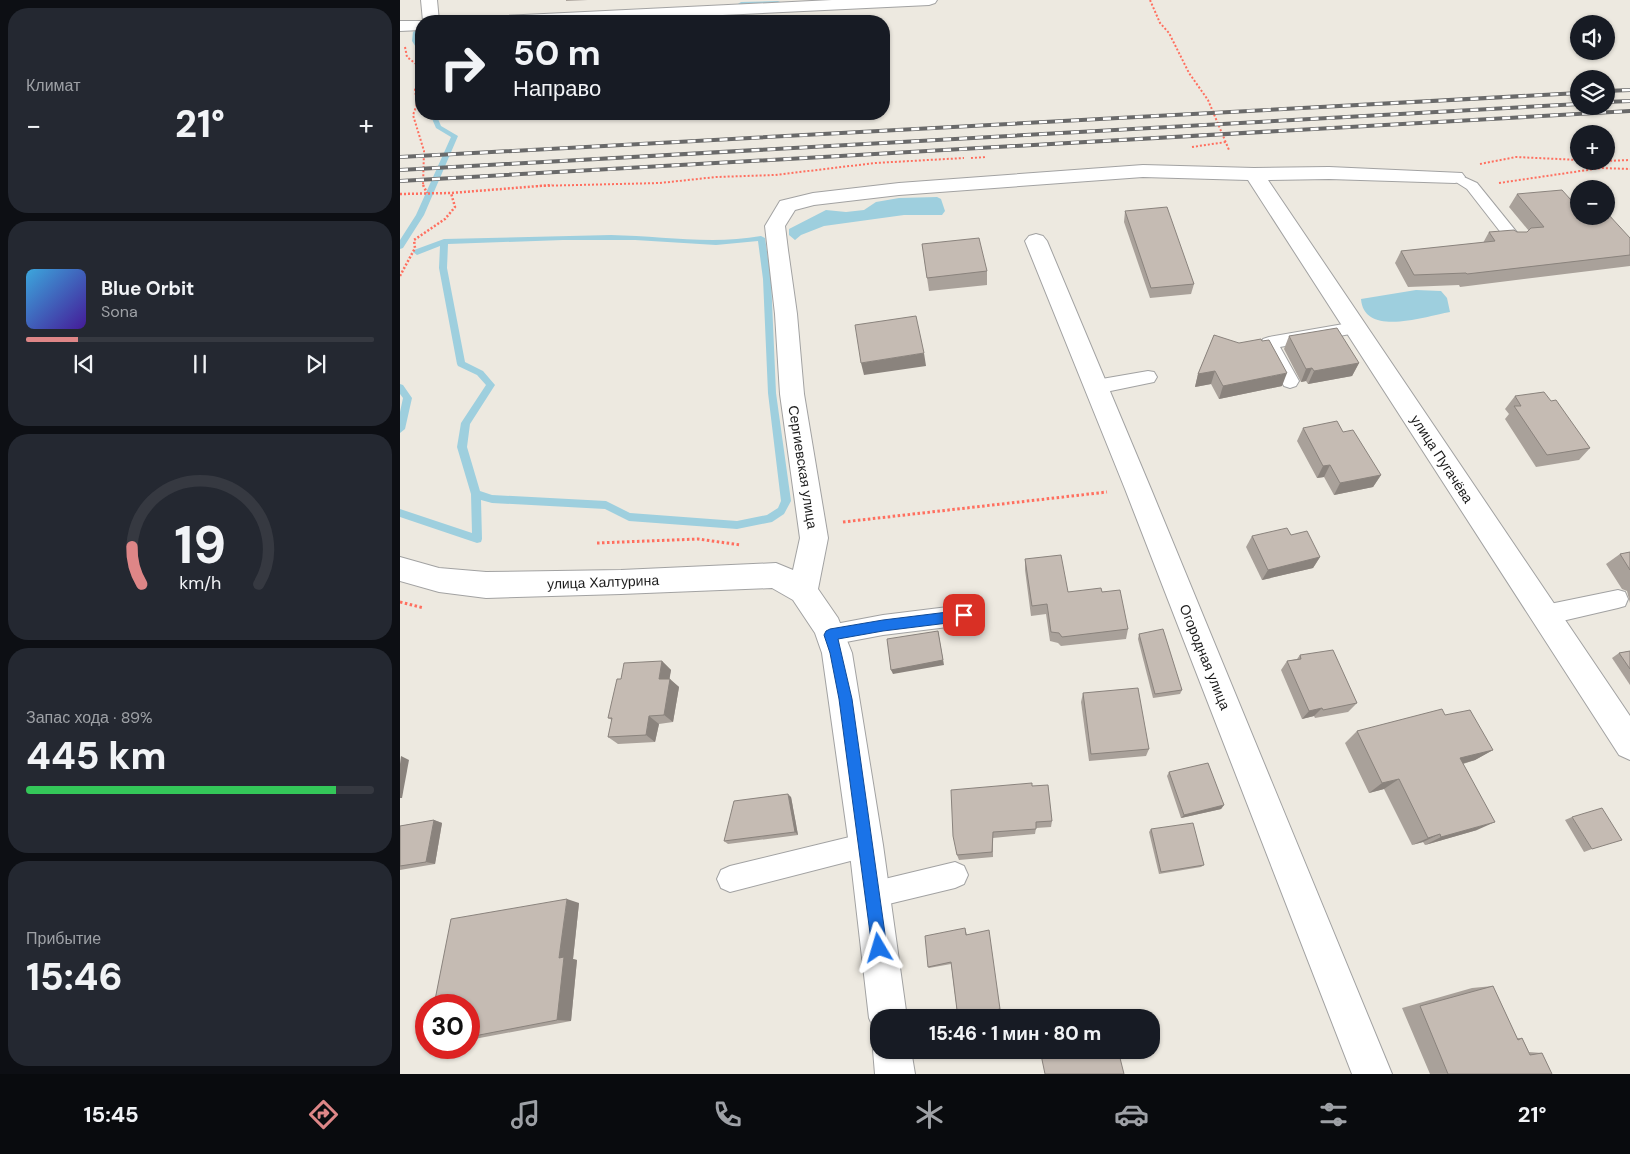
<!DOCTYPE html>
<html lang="ru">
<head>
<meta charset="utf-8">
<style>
	body { margin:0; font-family:"DM Sans",sans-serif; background:#242831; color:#f1f3f6; height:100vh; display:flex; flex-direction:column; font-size:19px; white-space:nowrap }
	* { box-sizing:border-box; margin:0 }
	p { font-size:16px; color:#9ea1a6 }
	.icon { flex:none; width:28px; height:28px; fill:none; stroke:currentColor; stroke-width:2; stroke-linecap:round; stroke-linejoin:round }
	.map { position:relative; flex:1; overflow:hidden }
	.details { display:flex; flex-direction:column; gap:8px; padding:8px; background:#0d0f14; width:400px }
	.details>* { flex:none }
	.banner { position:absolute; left:15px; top:15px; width:475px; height:105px; border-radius:20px; box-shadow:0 1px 4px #0004; background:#171b24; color:#f1f3f6; overflow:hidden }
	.buttons { position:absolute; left:1170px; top:15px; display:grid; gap:10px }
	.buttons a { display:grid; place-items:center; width:45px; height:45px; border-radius:50%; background:#171b24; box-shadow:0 1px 4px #0004; font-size:25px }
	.speed { position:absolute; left:15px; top:994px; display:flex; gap:10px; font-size:25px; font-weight:700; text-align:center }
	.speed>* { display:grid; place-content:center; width:65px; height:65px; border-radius:50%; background:#171b24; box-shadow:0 1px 4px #0004; line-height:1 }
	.speed .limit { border:8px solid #d22; background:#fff; color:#111 }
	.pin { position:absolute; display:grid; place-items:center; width:42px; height:42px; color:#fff; margin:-21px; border-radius:10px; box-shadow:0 2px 8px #0006 }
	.me { position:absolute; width:55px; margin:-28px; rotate:353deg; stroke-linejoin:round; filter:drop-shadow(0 0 4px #0008) }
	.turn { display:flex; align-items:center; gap:18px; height:105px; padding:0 15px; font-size:22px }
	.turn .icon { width:65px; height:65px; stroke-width:2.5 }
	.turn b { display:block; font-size:35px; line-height:42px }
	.big { font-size:38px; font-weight:800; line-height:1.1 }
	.details .card { flex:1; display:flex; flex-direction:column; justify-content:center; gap:8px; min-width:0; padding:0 18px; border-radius:20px; background:#242831 }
	.details .dial { align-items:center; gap:0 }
	.dial svg { height:130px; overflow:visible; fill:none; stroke:#363941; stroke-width:7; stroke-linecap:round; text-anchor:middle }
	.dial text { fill:#f1f3f6; stroke:none }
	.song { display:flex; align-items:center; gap:15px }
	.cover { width:60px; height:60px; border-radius:8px; background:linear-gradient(135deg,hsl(200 70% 55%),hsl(260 70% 35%)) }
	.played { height:5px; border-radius:2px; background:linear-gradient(90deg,#de8687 15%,#363941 15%) }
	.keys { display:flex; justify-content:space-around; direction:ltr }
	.heat { display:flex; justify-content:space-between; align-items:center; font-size:28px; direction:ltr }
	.charge { height:8px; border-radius:4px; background:linear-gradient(90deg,#34c759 89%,#363941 0) }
	.trip { position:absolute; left:470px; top:1009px; width:290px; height:50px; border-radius:20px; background:#171b24; box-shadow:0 1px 4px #0004; font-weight:800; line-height:50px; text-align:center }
	.menu { display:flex; height:80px; justify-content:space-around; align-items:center; background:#090b0e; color:#9ea1a6 }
	.menu .icon { width:35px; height:35px }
	.menu .current { color:#de8687 }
	.menu b { font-size:22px; color:#f1f3f6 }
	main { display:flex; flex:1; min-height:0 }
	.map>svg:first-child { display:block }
	.water { fill:#9ecfde }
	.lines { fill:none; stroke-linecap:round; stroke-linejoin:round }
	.stream { fill:#9ecfde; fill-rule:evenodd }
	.service-casing { stroke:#a2a2a2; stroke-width:2 }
	.minor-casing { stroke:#a2a2a2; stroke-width:2 }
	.path-far2 { stroke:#ff6f5f; stroke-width:2; stroke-dasharray:2 2; stroke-linecap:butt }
	.path-far1 { stroke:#ff6f5f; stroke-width:2.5; stroke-dasharray:2 2; stroke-linecap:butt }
	.path { stroke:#ff6f5f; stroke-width:3; stroke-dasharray:2.5 2.5; stroke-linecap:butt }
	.service { fill:#fff; fill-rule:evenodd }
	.minor { fill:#fff; fill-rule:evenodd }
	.rail-casing { stroke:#696969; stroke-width:4 }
	.rail { stroke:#fff; stroke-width:2.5; stroke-dasharray:8; stroke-linecap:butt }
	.wall { fill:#a9a19a }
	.shaded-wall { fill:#8a837d }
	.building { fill:#c5bbb3; stroke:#8a837d }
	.route { fill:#1a73e8; stroke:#114b97 }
	.labels { text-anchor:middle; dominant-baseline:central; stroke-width:4; stroke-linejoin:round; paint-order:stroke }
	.street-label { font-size:14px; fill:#1b1b1b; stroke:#fff }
</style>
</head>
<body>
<main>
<section class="details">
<div class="card"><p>Климат</p>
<div class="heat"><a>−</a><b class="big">21°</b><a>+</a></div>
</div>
<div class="card">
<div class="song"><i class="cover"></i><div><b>Blue Orbit</b><p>Sona</p></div></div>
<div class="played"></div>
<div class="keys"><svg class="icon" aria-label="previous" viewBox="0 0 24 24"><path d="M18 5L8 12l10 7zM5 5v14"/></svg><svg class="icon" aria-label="pause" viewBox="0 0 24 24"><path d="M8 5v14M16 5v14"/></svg><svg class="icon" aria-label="next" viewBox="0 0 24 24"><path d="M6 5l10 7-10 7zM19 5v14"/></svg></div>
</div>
<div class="card dial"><svg viewBox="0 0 100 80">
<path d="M14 69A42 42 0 1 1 86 69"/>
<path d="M14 69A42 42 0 0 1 8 46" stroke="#de8687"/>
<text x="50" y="56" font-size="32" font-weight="700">19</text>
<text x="50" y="72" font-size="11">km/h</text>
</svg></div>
<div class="card"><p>Запас хода · 89%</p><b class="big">445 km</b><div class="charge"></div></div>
<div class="card"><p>Прибытие</p><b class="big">15:46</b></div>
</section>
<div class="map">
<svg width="1230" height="1074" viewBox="0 0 1230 1074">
	<rect width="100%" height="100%" fill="#ede9e0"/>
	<g class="water">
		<polygon points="537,197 541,199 545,211 542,215 504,215 424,226 401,235 395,240 389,235 389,229 426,210 446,212 464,210 476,202 499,198"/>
		<path d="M 1016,290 L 1041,291 L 1047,298 L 1050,312 C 1026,316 964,338 961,299 Z"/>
	</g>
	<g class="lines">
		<g class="stream">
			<polygon points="378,1 380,2 380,4 341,6 338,4 341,2"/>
			<path d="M 16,30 L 19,32 C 18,42 22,44 21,53 L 19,52 L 12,41 L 13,32 Z"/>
			<polygon points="30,114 36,114 41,126 58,136 24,215 3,248 0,249 0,240 16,215 51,137 36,128"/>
			<path d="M 211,235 C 261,236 312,245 361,236 L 365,238 L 371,279 L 376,393 L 391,501 L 384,514 L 372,522 L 337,529 L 229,521 L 205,509 L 92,503 L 81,500 L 82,539 L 81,542 L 77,543 L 0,517 L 0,509 L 72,533 L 71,494 L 57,447 L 61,423 L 86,385 L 77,375 L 58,366 L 57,364 L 39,268 L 40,246 L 17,255 L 13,252 L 14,250 L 44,239 ZM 163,240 L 235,240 L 316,245 L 358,241 L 363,279 L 368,393 L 381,501 L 378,508 L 367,515 L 337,521 L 230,513 L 206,501 L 92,495 L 80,491 L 67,447 L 70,424 L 95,385 L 83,371 L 65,362 L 47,268 L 48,244 Z"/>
			<polygon points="0,384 3,385 12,398 5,429 0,433 0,412 3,398 0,394"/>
		</g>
		<defs>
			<g id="service">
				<polygon points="1055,173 1077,183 1119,235 1122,239 1119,243 1109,243 1067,189 1048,177 1050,174"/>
				<polygon points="955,322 961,324 963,328 961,332 880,347 899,381 896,386 890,388 884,386 861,343 863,339 869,337"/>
				<polygon points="748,371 754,372 757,377 754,382 696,394 690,392 687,387 690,382 696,380"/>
				<polygon points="1218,590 1225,592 1228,599 1225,606 1218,608 1145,625 1137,622 1134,615 1137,608 1145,605"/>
				<polygon points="564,605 572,608 575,615 572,622 564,625 483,635 430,645 422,642 419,635 422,628 430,625 483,615"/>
				<polygon points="466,833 475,836 478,845 475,854 466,857 330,892 321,888 317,879 321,870 330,866"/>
				<polygon points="555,862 564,866 568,875 564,884 555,888 472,908 463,904 459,895 463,886 472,882"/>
			</g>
			<g id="minor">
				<polygon points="21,0 37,0 39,21 21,21 21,30 0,31 0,21 23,21"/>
				<polygon points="432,0 537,0 535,3 529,5 198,21 97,21 99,18 105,16"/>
				<polygon points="743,165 854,168 929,167 1062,173 1065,177 1062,181 1055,183 929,179 868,180 1230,716 1230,760 1219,755 848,180 743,177 499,195 414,205 395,210 385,226 388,250 397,314 404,394 428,538 418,589 438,618 452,653 483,845 507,1018 479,1018 479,1033 475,1031 469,1018 449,845 422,653 415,633 393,600 372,588 221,594 86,598 39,592 0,581 0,557 39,568 86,572 221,570 376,563 393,570 400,538 380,394 375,314 365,226 380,201 413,193 499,183"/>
				<polygon points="636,234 643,236 647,241 751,489 992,1074 952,1074 725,489 625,241 629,236"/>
				<polygon points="478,1036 479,1050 511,1050 515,1074 475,1074 473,1050"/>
			</g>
		</defs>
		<use href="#service" class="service-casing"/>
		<use href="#minor" class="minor-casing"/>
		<g class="path-far2">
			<polyline points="750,0 760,23 769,33 789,73 808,100 829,150"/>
			<polyline points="5,47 7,57 16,64 20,76 15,89 17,104 13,115 24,151 23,186"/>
			<polyline points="792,147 826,142"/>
			<polyline points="571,158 587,157"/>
			<polyline points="1206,161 1230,160"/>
			<polyline points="1080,164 1116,157 1179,160"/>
			<polyline points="1099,183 1201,168 1230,169"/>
			<polyline points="136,186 260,183 316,177 375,175 475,163 564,158"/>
		</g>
		<g class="path-far1">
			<polyline points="23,185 27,193"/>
			<polyline points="0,194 51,193 152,185"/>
			<polyline points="0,276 15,248 14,240 45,219 55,207 51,193"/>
		</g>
		<g class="path">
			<polyline points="443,522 707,492"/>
			<polyline points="197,543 298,539 341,545"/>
			<polyline points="0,602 24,608"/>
		</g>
		<use href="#service" class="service"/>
		<use href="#minor" class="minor"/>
		<defs>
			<g id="rail">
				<polyline points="1206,91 1230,90"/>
				<polyline points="1206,102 1230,101"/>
				<polyline points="0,157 1179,93"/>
				<polyline points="0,170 1179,104"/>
				<polyline points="0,181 1230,111"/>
			</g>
		</defs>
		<use href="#rail" class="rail-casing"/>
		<use href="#rail" class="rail"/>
	</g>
	<g class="wall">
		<polygon points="166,0 188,0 166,1"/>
		<polygon points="1117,194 1179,216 1230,238 1230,266 1060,287 1059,285 1008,287 995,263 1001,251 1083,243 1089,232 1127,232 1129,231 1109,207"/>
		<polygon points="725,211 794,284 791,294 750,298 724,222"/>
		<polygon points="522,244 587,271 587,285 529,291"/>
		<polygon points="814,335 882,386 819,399 811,384 795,387 798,374"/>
		<polygon points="889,336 959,363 952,376 908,384 906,381 901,382 884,349"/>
		<polygon points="1115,396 1151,401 1190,448 1179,460 1136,467 1105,419 1109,414 1105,409"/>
		<polygon points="903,428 943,432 981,475 973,487 934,495 924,477 917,478 897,441"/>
		<polygon points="891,535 920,557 913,568 862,580 846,547 852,536"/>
		<polygon points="1230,552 1230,603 1227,591 1222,589 1206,564 1220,554"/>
		<polygon points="625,559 668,592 702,592 728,629 726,639 661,646 658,643 650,641 646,614 631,616 625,570"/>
		<polygon points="739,634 782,690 780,694 753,698 738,639"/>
		<polygon points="1230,651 1230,685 1212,658 1219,653"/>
		<polygon points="900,655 957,703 948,712 915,718 914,716 902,719 881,670 887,661 897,659"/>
		<polygon points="262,661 271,670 269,679 279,687 273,722 259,724 255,742 218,744 208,737 212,720 208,718 221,679"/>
		<polygon points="683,693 749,749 746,756 689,761 681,702"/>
		<polygon points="1045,715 1093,750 1075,760 1063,764 1077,830 1025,845 1023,842 1012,845 984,789 969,793 945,743 957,731"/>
		<polygon points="769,772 824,805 821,809 781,818 767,776"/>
		<polygon points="632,786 652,821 651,827 636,828 635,834 593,838 593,857 559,860 557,855"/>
		<polygon points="391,797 398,835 328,844 324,841"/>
		<polygon points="1172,817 1192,849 1184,852 1165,820"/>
		<polygon points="34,820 42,823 35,864 0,870 0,826"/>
		<polygon points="751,829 804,865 801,867 759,874 749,832"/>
		<polygon points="179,903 173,959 177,960 171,1021 69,1040 69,1005"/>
		<polygon points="565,928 567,935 600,1009 563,1018 558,1018 551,964 529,968 528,967"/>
		<polygon points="1093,986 1117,1038 1122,1038 1129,1052 1142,1053 1152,1074 1030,1074 1002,1008 1072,988"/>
	</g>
	<g class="shaded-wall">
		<polygon points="524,353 526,366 464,375 461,363"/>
		<polygon points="959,363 952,376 908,384 914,371"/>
		<polygon points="912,368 906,381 901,382 906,369"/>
		<polygon points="815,371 811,384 795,387 798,374"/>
		<polygon points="887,373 882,386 819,399 823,386"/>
		<polygon points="930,465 924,477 917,478 923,466"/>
		<polygon points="981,475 973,487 934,495 940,483"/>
		<polygon points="920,557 913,568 862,580 868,570"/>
		<polygon points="538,631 544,665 493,674 491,670"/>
		<polygon points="262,661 271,670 268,688 259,679"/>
		<polygon points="270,679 279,687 273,722 264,715"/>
		<polygon points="922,708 914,716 902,719 909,711"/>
		<polygon points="249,716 259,724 255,742 246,735"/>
		<polygon points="1093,750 1075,760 1044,769 1060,758"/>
		<polygon points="1,756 9,760 2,798 0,798 0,764"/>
		<polygon points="999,779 984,789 969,793 982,783"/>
		<polygon points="388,794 391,797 398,835 395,832"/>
		<polygon points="824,805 821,809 781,818 784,815"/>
		<polygon points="34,820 42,823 35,864 26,862"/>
		<polygon points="1095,822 1077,830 1025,845 1041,837"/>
		<polygon points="1040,834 1023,842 1012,845 1028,838"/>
		<polygon points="167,899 179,903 173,959 177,960 171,1021 157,1020 159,958"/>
	</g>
	<g class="building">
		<polygon points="1162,190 1179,209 1179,216 1206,216 1206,214 1208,214 1230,238 1230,255 1067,274 1066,273 1014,275 1001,251 1095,241 1089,232 1114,230 1117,232 1127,232 1131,228 1144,227 1117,194"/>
		<polygon points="767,207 794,284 751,288 725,211"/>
		<polygon points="579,238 587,271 527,278 522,244"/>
		<polygon points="516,316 524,353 461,363 455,325"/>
		<polygon points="937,328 959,363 914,371 912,368 906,369 889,336"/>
		<polygon points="814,335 839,343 861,339 862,341 869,340 887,373 823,386 815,371 798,374"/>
		<polygon points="1144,392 1151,401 1156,400 1190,448 1147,455 1114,406 1121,406 1115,396"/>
		<polygon points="937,421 943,432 953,430 981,475 940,483 930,465 923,466 903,428"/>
		<polygon points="887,528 891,535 907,531 920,557 868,570 852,536"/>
		<polygon points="1230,552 1230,570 1220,554"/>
		<polygon points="661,555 668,592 701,588 702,592 720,590 728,629 662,637 659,633 651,632 647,604 632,606 625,559"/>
		<polygon points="763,629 782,690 755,694 739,634"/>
		<polygon points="538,631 543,660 491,670 487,639"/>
		<polygon points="933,650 957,703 923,710 922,708 909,711 887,661 901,659 900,655"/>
		<polygon points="1230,651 1230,669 1219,653"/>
		<polygon points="262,661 259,679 270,679 264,715 249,716 246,735 208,737 212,718 208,718 217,679 221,679 224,663"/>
		<polygon points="738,688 749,749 691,754 683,693"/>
		<polygon points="1042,709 1045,715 1070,710 1093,750 1060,758 1095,822 1041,837 1040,834 1028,838 999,779 982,783 957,731"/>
		<polygon points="808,763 824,805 784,815 769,772"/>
		<polygon points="632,783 632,786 648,785 652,821 636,822 636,829 593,832 592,852 557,855 553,836 551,790"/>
		<polygon points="388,794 395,832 324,841 334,801"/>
		<polygon points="1202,808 1222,840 1192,849 1172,817"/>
		<polygon points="34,820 26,862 0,866 0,826"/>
		<polygon points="793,823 804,865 761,872 751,829"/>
		<polygon points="167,899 159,958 164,957 157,1020 69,1037 69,1005 34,1005 51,919"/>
		<polygon points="565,928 566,935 589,930 600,1009 558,1018 551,962 528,967 525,936"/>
		<polygon points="1093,986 1118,1040 1122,1038 1130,1055 1142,1053 1152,1074 1048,1074 1020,1006"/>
		<polygon points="680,1010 682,1018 652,1018"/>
		<polygon points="640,1050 718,1050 724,1074 645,1074"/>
	</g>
	<polygon class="route" points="564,610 569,612 570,615 569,619 564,621 483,631 438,639 452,699 487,948 484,953 479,955 474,953 472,948 439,699 430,653 424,635 426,631 430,629 483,620"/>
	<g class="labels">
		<g class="street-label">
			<text transform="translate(1042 459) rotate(57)">улица Пугачёва</text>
			<text transform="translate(403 467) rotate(81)">Сергиевская улица</text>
			<text transform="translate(203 582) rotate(-2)">улица Халтурина</text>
			<text transform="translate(805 657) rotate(68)">Огородная улица</text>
		</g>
	</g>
</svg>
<div class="buttons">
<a><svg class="icon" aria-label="sound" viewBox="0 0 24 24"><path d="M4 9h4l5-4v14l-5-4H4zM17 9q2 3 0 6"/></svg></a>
<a><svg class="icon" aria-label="layers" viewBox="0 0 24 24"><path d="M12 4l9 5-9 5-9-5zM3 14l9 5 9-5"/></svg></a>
<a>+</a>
<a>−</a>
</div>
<div class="speed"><div class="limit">30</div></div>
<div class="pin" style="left:564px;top:615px;background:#d93025"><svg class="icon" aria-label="arrive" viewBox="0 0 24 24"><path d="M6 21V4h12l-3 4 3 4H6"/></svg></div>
<svg class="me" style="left:479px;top:948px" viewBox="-20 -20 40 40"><path d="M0-17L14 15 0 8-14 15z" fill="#1a73e8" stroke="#fff" stroke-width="4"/></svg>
<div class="trip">15:46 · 1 мин · 80 m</div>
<div class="banner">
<div class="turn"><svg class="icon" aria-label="right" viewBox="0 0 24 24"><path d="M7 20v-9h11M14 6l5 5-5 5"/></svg><div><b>50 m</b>Направо</div></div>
</div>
</div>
</main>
<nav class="menu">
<b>15:45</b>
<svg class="icon current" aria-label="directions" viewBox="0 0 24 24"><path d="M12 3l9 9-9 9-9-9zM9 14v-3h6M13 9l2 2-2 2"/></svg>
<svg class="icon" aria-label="music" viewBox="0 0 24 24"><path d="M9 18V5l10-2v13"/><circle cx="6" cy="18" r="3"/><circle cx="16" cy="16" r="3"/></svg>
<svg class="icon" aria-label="phone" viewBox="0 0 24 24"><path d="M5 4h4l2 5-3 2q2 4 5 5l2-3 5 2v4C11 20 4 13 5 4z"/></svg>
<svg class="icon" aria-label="climate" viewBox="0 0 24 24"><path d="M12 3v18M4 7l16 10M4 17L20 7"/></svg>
<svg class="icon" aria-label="car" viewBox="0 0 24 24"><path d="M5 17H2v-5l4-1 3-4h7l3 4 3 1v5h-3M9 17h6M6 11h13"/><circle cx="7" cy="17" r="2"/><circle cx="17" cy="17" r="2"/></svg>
<svg class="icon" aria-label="filters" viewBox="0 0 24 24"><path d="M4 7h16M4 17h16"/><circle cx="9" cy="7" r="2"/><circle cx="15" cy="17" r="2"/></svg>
<b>21°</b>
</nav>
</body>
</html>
